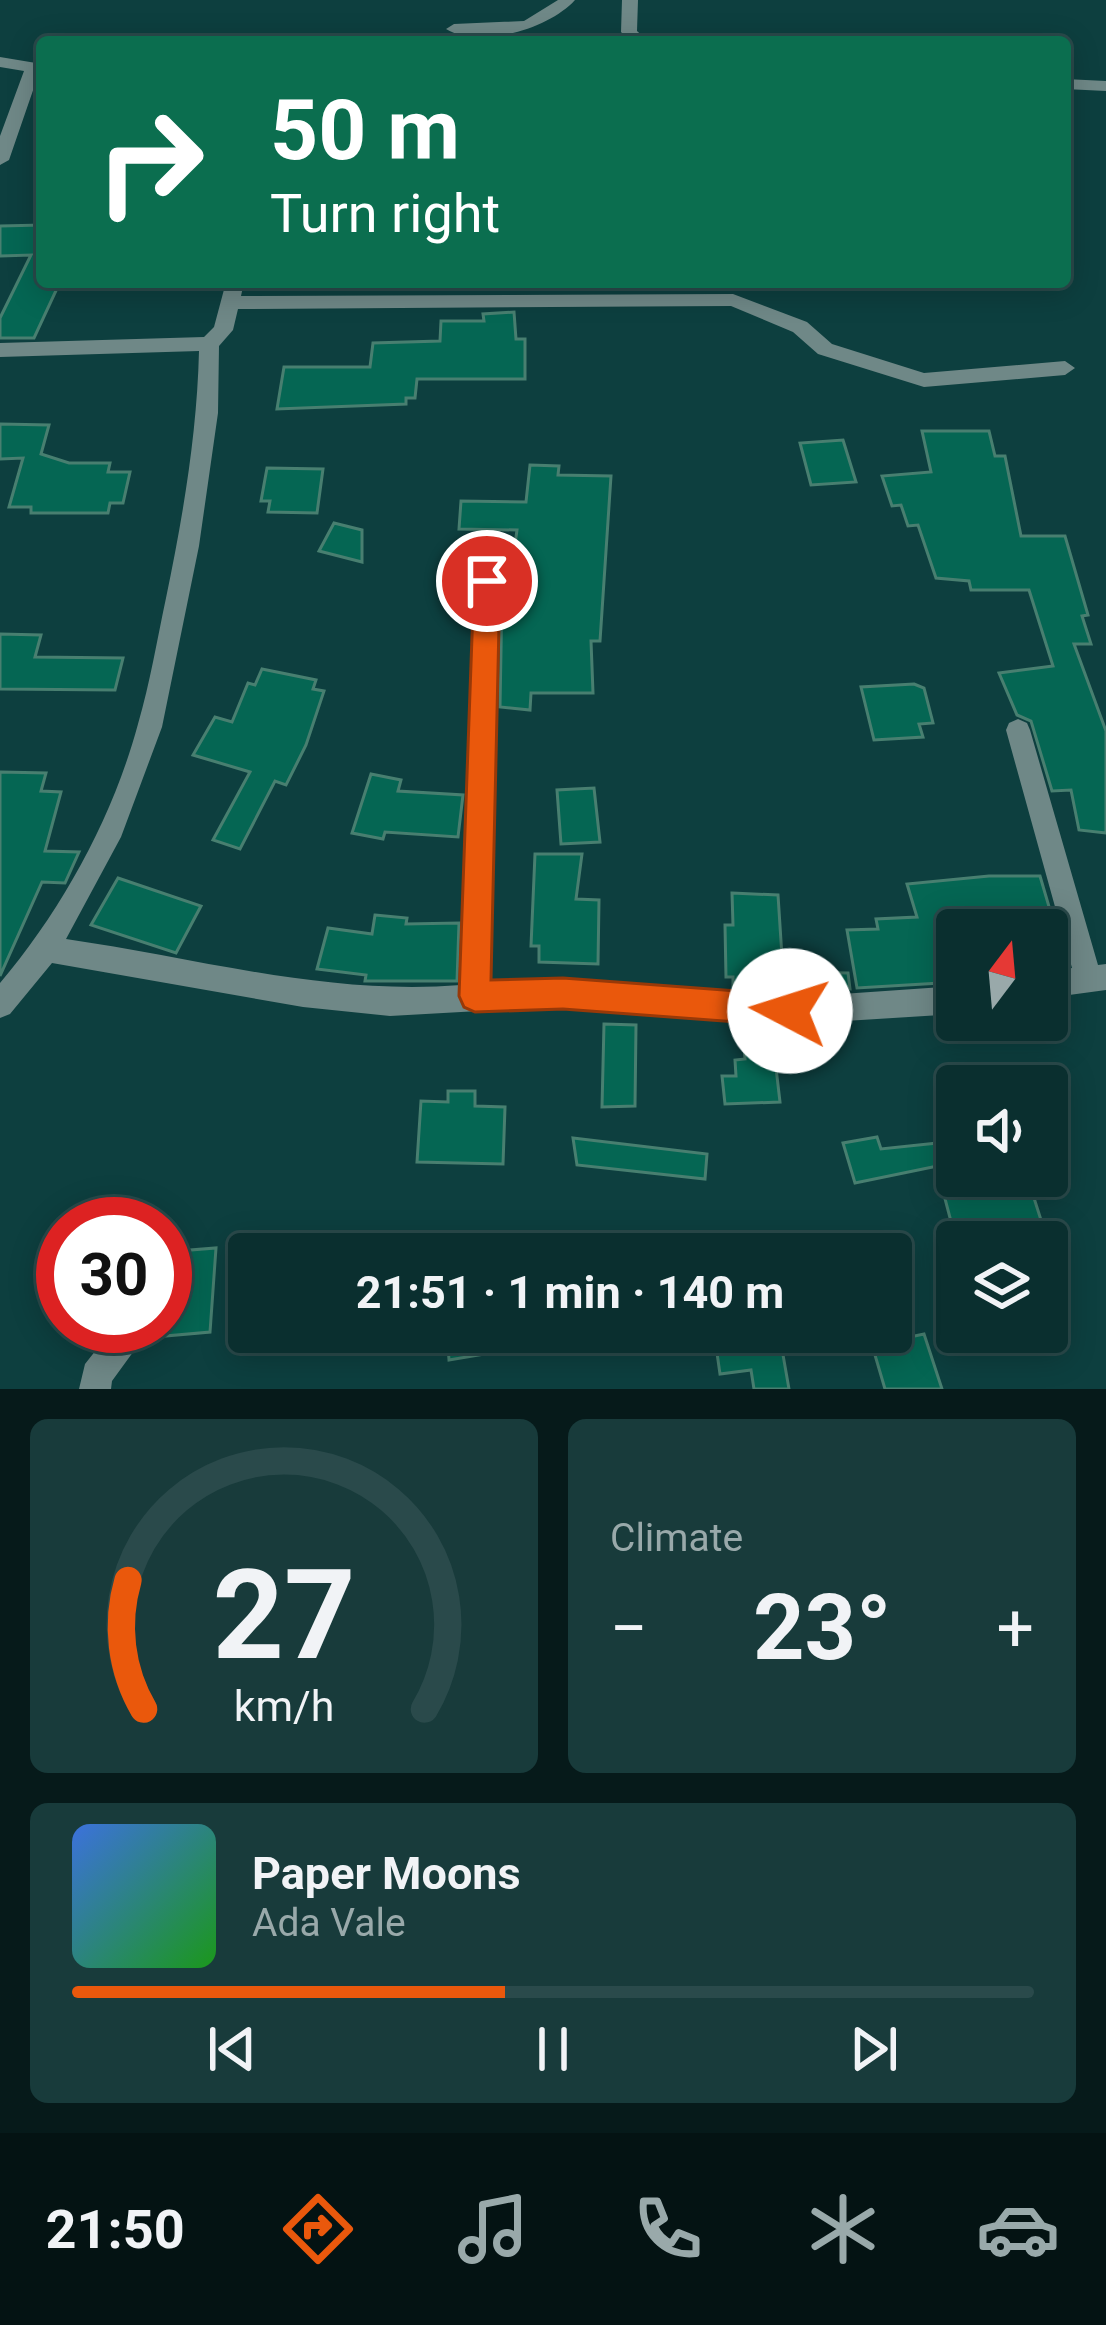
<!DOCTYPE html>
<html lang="en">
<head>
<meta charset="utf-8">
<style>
	body { margin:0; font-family:Roboto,sans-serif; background:#183b3b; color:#f1f3f6; height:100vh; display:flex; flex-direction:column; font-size:45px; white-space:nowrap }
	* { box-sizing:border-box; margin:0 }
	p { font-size:39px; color:#99a9aa }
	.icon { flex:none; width:66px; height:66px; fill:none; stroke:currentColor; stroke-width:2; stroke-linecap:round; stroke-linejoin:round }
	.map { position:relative; height:1389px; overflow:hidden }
	.drawer { display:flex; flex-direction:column; gap:30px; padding:30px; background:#061a1a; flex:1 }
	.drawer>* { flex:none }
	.hud { position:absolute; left:36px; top:36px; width:1035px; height:252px; border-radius:12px; box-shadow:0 6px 30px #0003,0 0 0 3px #2a4a4b; background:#0b6e4f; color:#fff; overflow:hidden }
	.needle { width:78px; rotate:16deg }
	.tools { position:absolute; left:936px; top:909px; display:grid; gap:24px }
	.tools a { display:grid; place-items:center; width:132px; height:132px; border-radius:12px; background:#0a2f2f; box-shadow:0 6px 30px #0003,0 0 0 3px #2a4a4b; font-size:60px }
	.speed { position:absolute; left:36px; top:1197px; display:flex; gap:24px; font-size:60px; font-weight:700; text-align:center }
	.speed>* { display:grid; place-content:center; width:156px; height:156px; border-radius:50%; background:#0a2f2f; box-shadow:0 6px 30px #0003,0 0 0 3px #2a4a4b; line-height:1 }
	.speed .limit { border:18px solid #d22; background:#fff; color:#111 }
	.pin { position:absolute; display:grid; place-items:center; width:102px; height:102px; color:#fff; margin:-51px; border:6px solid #fff; border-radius:50%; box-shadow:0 3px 12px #0007 }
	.me { position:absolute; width:132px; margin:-66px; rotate:275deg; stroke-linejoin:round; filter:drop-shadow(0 0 9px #0008) }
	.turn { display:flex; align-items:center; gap:42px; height:252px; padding:0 36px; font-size:54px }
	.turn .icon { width:156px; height:156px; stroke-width:2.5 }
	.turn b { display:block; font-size:84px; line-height:102px }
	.big { font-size:90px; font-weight:700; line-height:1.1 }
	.drawer .card { flex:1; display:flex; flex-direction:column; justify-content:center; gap:18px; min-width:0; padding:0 42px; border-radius:18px; background:#183b3b }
	.drawer .dial { align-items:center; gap:0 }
	.dial svg { height:312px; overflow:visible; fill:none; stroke:#2a4a4b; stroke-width:7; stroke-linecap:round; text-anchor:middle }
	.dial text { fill:#f1f3f6; stroke:none }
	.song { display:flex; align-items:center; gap:36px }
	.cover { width:144px; height:144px; border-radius:18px; background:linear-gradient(135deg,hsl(220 70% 55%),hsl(120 70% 35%)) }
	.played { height:12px; border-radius:6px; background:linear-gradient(90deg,#ea580c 45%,#2a4a4b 45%) }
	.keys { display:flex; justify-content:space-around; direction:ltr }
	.heat { display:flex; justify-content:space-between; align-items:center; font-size:66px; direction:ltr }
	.drawer .tiles { flex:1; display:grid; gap:30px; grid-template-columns:1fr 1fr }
	.card:last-child { grid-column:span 2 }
	.trip { position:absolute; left:228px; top:1233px; width:684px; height:120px; border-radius:12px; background:#0a2f2f; box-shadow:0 6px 30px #0003,0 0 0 3px #2a4a4b; font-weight:700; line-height:120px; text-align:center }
	.tabs { display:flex; height:192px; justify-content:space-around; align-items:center; background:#041313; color:#99a9aa }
	.tabs .icon { width:84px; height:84px }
	.tabs .current { color:#ea580c }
	.tabs b { font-size:54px; color:#f1f3f6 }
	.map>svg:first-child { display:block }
	.building { fill:#056653; stroke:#487f70; stroke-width:3 }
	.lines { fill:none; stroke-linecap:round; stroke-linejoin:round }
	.street { fill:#6f8887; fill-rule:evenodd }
	.route { fill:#ea580c; stroke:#983908; stroke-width:3 }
</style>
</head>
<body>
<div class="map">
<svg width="1106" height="1389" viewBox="0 0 1106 1389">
	<rect width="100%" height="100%" fill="#0d3f3f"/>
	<g class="building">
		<polygon points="42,225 42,282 60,282 34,338 0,338 0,318 31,255 0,256 0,226"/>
		<polygon points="514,312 516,339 525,339 525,379 417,379 415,398 406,398 406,404 277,409 284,367 370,367 373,343 440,341 441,321 484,321 483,314"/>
		<polygon points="0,424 49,425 41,454 69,463 110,463 108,472 130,472 123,503 110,503 108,513 31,513 31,507 9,507 23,458 0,459"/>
		<polygon points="922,431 989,431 995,456 1005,456 1021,536 1065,536 1088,615 1082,616 1091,644 1074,644 1106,731 1106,833 1079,830 1071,790 1052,791 1031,721 1017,715 999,673 1053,666 1029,590 971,590 969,581 936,578 918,525 908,526 901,505 892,506 882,476 931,472"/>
		<polygon points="843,440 856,482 811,485 800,443"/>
		<polygon points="530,465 559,466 558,475 611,476 600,641 591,641 593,693 531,693 530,710 500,707 502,594 508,595 517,530 459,529 461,501 526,502"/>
		<polygon points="267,468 323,469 317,513 268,512 270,501 261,501"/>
		<polygon points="334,523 362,530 362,562 319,551"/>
		<polygon points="0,634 41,635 35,657 123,658 115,690 0,689"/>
		<polygon points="262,669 316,680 313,689 324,691 306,745 286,785 275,781 240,849 213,840 250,772 193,755 215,717 232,722 248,683 255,685"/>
		<polygon points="914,684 924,688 933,723 919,724 923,737 874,740 861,687"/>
		<polygon points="0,772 46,773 41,791 61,792 45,851 79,852 65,883 42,882 0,976"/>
		<polygon points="371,774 401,780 398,791 463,795 458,837 385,832 383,839 352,833"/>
		<polygon points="594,788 600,842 561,844 557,790"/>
		<polygon points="535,854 582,854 576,899 599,900 598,964 539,962 539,946 531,946"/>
		<polygon points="989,876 1040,876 1055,927 950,930 957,982 857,988 847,930 878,929 876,919 917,917 907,884"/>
		<polygon points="118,878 201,906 176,953 91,925"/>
		<polygon points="732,893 778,895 783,972 848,973 850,989 733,986 733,977 726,977 725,925 733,925"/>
		<polygon points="375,915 407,918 406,924 459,923 457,981 365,981 366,975 317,969 328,928 372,934"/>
		<polygon points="742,1023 771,1025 780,1102 725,1104 722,1076 736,1076 735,1060 745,1059"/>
		<polygon points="604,1024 636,1025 635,1106 602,1107"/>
		<polygon points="448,1091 475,1091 475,1106 505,1107 503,1164 417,1162 421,1101 448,1102"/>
		<polygon points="877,1137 881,1149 957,1141 957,1162 855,1183 843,1143"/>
		<polygon points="573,1138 707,1154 705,1179 577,1165"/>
		<polygon points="939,1176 1027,1176 1048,1242 978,1242 976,1237 954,1233"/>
		<polygon points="216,1248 210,1332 165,1336 166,1252"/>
		<polygon points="447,1332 526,1332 527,1347 449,1360"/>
		<polygon points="714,1332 779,1332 789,1389 754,1389 751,1370 720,1374"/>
		<polygon points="924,1334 942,1389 885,1389 872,1345"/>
	</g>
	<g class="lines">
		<g class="street">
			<path d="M 558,0 L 575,0 C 549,29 480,49 446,29 L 454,24 L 524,21 Z"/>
			<polygon points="622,0 638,0 637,31 649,42 631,42 621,32"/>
			<polygon points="0,57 42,64 42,74 39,73 9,160 0,165 0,136 24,71 0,67"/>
			<polygon points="1065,79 1106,81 1106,91 1065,89"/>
			<path d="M 226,282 L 244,282 L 241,296 L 733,294 L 807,322 L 832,344 L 924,373 L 1065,361 L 1075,368 L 1065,375 L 924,387 L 818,354 L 793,332 L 731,306 L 238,309 L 233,330 L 219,346 L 218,413 L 199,546 L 162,727 L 121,837 L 66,939 C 198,958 327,996 461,985 L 476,581 L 487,572 L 498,581 L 489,983 L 573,980 L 813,996 L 957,986 L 957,1014 L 813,1023 L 550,1007 L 390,1016 L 303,1007 L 52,963 L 10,1014 L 0,1018 L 0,983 C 62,910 113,817 138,724 C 150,683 157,640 166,598 C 183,516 197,434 199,351 L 0,357 L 0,343 L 204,337 L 214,327 Z"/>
			<polygon points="1018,719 1027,723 1030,730 1098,965 1106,964 1106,990 1047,998 1047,972 1072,968 1006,730 1009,723"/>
			<polygon points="115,1326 152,1326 112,1381 111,1389 79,1389 85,1364"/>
		</g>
	</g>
	<polygon class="route" points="487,571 500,581 491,980 563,978 790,995 802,1000 806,1011 802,1022 790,1026 563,1009 475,1012 464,1007 459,996 474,581"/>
</svg>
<div class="tools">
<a><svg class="needle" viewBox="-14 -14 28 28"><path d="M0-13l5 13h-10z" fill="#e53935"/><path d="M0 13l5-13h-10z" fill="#99a9aa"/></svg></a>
<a><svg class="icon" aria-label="sound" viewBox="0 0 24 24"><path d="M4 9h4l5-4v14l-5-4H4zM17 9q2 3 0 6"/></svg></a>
<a><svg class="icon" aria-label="layers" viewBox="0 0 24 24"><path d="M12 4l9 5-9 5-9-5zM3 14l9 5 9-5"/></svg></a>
</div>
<div class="speed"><div class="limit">30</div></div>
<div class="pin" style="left:487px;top:581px;background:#d93025"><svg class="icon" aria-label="arrive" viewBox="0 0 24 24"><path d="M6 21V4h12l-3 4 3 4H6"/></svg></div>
<svg class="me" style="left:790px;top:1011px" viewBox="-20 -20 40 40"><circle r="19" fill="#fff"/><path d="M0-13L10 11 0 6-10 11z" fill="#ea580c"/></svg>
<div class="trip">21:51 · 1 min · 140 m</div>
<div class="hud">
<div class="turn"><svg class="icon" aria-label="right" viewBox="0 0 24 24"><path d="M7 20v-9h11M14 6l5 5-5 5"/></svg><div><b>50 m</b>Turn right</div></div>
</div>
</div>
<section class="drawer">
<div class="tiles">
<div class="card dial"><svg viewBox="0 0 100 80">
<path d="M14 69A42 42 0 1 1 86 69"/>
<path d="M14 69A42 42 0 0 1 10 36" stroke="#ea580c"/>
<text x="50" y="56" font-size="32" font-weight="700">27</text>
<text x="50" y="72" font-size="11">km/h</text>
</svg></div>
<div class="card"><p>Climate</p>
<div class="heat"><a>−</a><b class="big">23°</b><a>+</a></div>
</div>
<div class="card">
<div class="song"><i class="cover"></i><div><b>Paper Moons</b><p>Ada Vale</p></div></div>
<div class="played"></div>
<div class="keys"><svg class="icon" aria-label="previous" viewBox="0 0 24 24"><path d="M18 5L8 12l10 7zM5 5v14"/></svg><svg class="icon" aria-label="pause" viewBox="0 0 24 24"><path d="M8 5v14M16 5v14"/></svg><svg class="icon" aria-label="next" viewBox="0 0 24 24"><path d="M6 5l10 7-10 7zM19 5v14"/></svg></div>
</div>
</div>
</section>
<nav class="tabs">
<b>21:50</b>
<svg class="icon current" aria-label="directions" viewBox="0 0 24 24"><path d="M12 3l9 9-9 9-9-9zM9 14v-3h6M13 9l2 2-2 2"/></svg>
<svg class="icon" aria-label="music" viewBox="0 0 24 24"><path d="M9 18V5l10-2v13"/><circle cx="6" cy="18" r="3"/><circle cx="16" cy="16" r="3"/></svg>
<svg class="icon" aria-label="phone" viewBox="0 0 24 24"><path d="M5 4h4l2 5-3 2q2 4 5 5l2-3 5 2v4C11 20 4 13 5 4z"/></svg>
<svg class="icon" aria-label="climate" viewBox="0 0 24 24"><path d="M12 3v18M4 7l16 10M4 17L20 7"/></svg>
<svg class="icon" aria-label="car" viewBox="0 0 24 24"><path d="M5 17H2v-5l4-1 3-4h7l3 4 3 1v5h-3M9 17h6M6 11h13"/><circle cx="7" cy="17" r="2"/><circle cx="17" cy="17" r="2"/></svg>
</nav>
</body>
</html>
